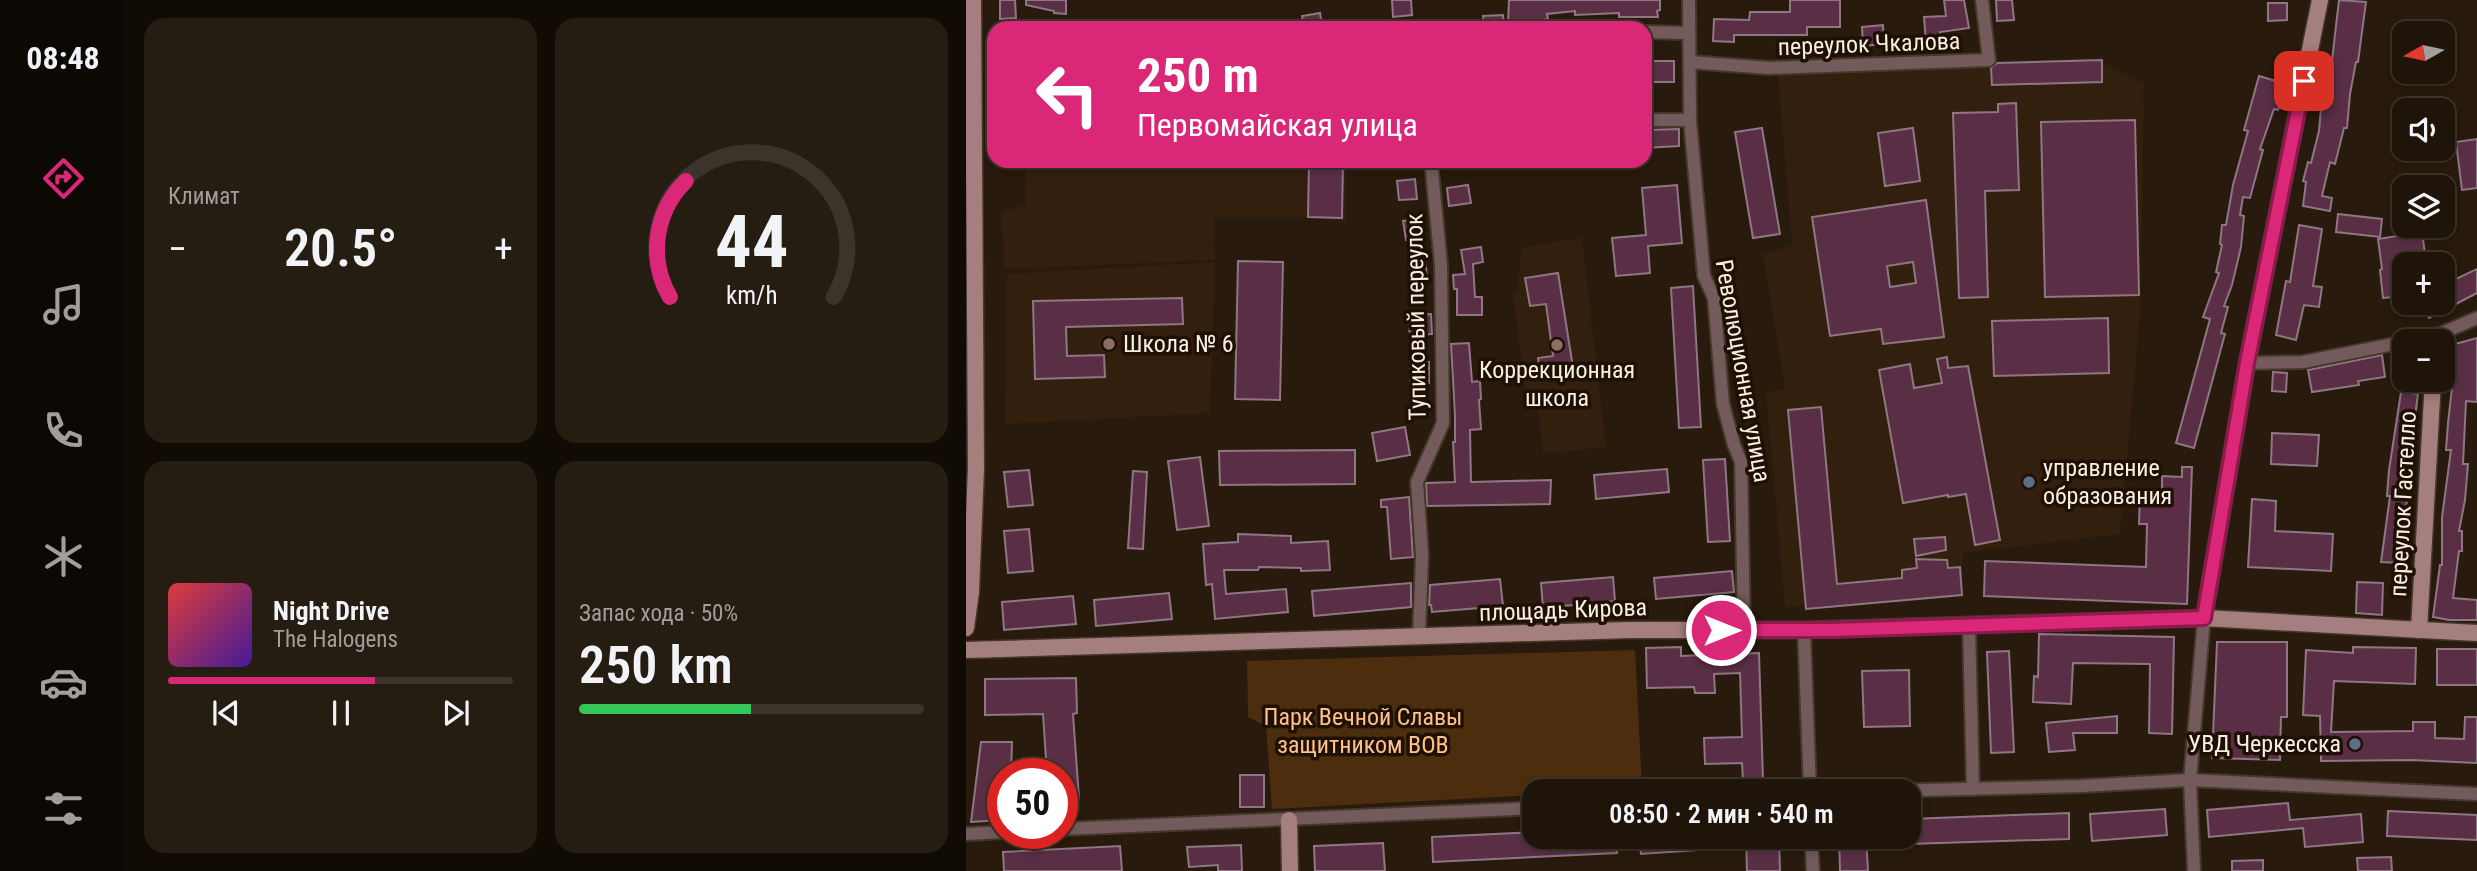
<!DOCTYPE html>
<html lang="ru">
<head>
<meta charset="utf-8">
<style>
	body { margin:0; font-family:"Roboto Condensed",sans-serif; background:#261d12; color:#f1f3f6; height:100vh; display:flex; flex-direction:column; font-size:26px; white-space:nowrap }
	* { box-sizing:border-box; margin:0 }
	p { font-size:23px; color:#a19e9c }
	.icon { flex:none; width:38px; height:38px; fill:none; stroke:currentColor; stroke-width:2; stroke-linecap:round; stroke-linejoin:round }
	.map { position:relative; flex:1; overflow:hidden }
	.panel { display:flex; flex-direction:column; gap:18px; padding:18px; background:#100b05; width:840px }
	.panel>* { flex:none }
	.hud { position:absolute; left:21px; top:21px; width:665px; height:147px; border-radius:21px; box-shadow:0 4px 10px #0003,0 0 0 2px #3c332a; background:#db2777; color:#fff; overflow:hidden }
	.needle { width:46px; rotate:261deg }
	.fabs { position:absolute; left:1426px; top:21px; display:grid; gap:14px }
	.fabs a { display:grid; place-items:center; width:63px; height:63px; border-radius:14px; background:#1e1409; box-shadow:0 4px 10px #0003,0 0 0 2px #3c332a; font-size:35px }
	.speed { position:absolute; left:21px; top:758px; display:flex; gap:14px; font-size:35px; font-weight:700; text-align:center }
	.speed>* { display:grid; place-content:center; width:91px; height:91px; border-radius:50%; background:#1e1409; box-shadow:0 4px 10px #0003,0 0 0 2px #3c332a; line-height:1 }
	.speed .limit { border:10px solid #d22; background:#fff; color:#111 }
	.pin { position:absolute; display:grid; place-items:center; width:60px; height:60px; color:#fff; margin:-30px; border-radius:14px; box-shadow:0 4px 10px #0006 }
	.me { position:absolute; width:77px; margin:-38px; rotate:90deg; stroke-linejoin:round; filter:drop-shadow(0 0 5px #0008) }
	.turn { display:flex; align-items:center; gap:24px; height:147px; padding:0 35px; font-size:32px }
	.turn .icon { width:91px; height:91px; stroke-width:2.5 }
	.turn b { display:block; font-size:49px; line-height:60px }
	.big { font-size:52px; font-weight:600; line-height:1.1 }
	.panel .tile { flex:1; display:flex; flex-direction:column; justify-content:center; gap:10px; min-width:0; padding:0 24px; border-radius:21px; background:#261d12 }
	.panel .dial { align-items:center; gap:0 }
	.dial svg { height:182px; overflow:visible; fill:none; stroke:#3c332a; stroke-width:7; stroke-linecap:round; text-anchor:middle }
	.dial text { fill:#f1f3f6; stroke:none }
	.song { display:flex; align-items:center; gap:21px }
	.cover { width:84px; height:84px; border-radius:10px; background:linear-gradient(135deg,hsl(0 70% 55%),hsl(260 70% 35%)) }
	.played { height:7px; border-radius:4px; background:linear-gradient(90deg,#db2777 60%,#3c332a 60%) }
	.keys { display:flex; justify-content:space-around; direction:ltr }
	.heat { display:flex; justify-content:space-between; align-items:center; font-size:38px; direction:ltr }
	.charge { height:10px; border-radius:5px; background:linear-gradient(90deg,#34c759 50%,#3c332a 0) }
	.panel .tiles { flex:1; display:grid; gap:18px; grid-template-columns:repeat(2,1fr) }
	.trip { position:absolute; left:556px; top:779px; width:399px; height:70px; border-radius:21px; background:#1e1409; box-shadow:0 4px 10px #0003,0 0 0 2px #3c332a; font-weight:600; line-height:70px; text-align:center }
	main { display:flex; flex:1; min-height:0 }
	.tabs { display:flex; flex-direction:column; width:126px; justify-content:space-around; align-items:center; background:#0c0804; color:#a19e9c }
	.tabs .icon { width:49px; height:49px }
	.tabs .selected { color:#db2777 }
	.tabs b { font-size:32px; color:#f1f3f6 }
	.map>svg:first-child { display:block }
	.built { fill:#331f0d }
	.green { fill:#4c2d0e }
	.building { fill:#5a2f46; stroke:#8e7782; stroke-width:2; fill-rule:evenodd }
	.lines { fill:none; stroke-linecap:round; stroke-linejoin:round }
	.street-casing { stroke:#45382a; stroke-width:16 }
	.secondary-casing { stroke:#45382a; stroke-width:19 }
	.street { stroke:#735b5c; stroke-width:12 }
	.secondary { stroke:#a57e7f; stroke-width:16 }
	.route-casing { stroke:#8e194d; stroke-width:18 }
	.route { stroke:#db2777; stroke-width:12 }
	.education-dot { fill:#8d6e63; stroke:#1f1004; stroke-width:2.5 }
	.service-dot { fill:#5c6f8a; stroke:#1f1004; stroke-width:2.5 }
	.labels { text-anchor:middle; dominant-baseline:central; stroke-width:7; stroke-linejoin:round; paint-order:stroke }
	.street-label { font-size:24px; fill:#f9eee5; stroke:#1f1004 }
	.poi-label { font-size:24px; fill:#f9eee5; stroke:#1f1004; text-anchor:start }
	.park-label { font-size:24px; fill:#ffc08a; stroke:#1f1004 }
</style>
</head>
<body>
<main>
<nav class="tabs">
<b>08:48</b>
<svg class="icon selected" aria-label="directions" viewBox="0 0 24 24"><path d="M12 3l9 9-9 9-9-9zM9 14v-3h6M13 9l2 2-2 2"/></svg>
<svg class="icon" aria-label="music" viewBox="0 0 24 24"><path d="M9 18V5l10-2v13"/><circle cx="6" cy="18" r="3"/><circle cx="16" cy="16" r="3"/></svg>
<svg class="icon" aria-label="phone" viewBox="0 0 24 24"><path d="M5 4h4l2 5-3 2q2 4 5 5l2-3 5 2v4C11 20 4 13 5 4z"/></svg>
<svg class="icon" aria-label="climate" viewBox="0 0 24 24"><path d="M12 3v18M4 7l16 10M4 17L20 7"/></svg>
<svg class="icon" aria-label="car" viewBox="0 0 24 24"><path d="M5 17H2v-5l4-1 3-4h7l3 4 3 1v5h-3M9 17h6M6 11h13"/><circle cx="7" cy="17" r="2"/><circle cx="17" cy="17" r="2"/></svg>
<svg class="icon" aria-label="filters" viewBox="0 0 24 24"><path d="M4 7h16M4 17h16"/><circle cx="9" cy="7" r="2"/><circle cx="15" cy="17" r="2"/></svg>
</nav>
<section class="panel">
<div class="tiles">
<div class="tile"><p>Климат</p>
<div class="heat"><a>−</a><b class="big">20.5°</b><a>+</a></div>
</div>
<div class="tile dial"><svg viewBox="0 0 100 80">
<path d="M14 69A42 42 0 1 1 86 69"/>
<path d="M14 69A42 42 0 0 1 21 18" stroke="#db2777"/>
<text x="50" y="56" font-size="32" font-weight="700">44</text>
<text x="50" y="72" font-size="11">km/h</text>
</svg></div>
<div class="tile">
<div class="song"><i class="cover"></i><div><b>Night Drive</b><p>The Halogens</p></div></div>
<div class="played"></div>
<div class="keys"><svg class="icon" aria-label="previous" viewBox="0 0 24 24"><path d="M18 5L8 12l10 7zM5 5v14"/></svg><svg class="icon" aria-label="pause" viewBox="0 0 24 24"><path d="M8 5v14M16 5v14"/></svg><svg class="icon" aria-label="next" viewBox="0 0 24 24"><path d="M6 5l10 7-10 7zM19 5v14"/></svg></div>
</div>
<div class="tile"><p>Запас хода · 50%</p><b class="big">250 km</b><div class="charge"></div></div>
</div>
</section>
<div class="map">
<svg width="1511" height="871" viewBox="0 0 1511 871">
	<rect width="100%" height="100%" fill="#281a0c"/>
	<g class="built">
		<polygon points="1126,58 1178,83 1174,316 1154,534 997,553 996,595 819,607 800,392 819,389 797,255 826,245 812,75"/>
		<polygon points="60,161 380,161 380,221 342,217 248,217 249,260 39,269 35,212 60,205"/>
		<polygon points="616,238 640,447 577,454 571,398 560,398 547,293 551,292 556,247"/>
		<polygon points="249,262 244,413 39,424 41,274"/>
	</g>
	<polygon class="green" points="669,650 676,789 569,791 569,795 306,809 300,726 282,717 281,661"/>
	<g class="building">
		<polygon points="34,0 49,0 50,18 34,19"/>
		<polygon points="60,0 100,0 100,14 88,13 88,11 60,5"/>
		<polygon points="426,0 445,0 446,15 427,17"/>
		<polygon points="543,0 694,0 694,10 691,11 692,17 653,17 653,13 609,15 609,11 581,14 582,19 560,23 542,23"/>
		<polygon points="824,0 874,0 874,27 841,27 841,35 768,35 768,42 747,41 748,19 783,20 784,12 824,12"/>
		<polygon points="978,0 998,0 1003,28 974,32 974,43 960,44 958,17 980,16"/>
		<polygon points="1030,0 1046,0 1048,20 1031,21"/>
		<polygon points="1373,0 1400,2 1392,62 1390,62 1384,94 1381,128 1378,128 1369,164 1364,162 1356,196 1366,198 1364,211 1337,206 1340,182 1337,181 1342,162 1345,163 1353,131 1357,85 1360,68 1365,69"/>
		<polygon points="1302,3 1321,3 1321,20 1302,21"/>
		<polygon points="354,13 356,26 338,28 336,16"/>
		<polygon points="537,15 538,28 518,28 517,16"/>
		<polygon points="917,25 918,44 897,46 896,27"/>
		<polygon points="1136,60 1136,82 1026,85 1025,68 1031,63"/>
		<rect x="687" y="61" width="21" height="21"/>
		<polygon points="1293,76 1320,84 1312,110 1308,109 1294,149 1297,150 1284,198 1277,197 1274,215 1278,216 1275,247 1266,285 1258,306 1262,307 1255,333 1259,334 1228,448 1210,443 1244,319 1237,317 1253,273 1250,272 1256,245 1254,244 1256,225 1260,225 1267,185 1282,131 1278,130"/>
		<polygon points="1050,103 1053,190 1019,191 1022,297 993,298 987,113 1032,112 1032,104"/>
		<polygon points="1169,120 1173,295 1079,297 1075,122"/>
		<polygon points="796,128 814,234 787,238 769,132"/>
		<polygon points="947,128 954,181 919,186 912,133"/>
		<polygon points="713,129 713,146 679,148 679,130"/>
		<polygon points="1511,139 1511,188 1496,190 1490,142"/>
		<polygon points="343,161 377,161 376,218 342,217"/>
		<polygon points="449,179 451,199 433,200 431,181"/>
		<polygon points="502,185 505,203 483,206 481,188"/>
		<polygon points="711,185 716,243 682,246 684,273 650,276 646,238 680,235 676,188"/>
		<path d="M 960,200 L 978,337 L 917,344 L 915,329 L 864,336 L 846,217 ZM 947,262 L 950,283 L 924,287 L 921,266 Z"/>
		<polygon points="1372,214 1416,219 1414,237 1370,232"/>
		<polygon points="456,219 461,279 444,279 443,240 440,240 437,221"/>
		<polygon points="1333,225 1356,229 1347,286 1356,287 1353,307 1338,305 1330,340 1310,335 1320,281 1324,282"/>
		<polygon points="1456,232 1459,254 1438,257 1438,296 1417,298 1414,270 1416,269 1412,239"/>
		<polygon points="515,247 517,262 507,264 509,297 516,297 516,315 491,315 491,289 488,289 487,275 499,274 495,250"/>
		<polygon points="272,261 317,262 314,400 269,399"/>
		<polygon points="1511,269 1511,293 1463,318 1454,303 1477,303 1477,285"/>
		<polygon points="592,273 608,374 575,379 572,358 587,356 580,304 564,306 559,278"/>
		<polygon points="727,286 735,427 713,428 705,288"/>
		<polygon points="216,298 217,324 100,327 101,356 138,355 139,377 69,379 67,301"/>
		<polygon points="465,314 466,334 444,335 442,315"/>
		<polygon points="1142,318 1143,373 1028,376 1026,321"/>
		<polygon points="1511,338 1511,402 1500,401 1497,464 1502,464 1499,500 1493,531 1496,531 1496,551 1493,551 1487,598 1511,600 1511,620 1483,620 1467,617 1474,565 1476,565 1476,517 1485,450 1480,450 1482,423 1489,361 1483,363 1478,347"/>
		<polygon points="503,343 506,382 514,381 515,399 513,400 515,429 504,430 505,482 585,480 584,504 461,506 460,483 489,482 487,442 489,442 489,416 485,344"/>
		<polygon points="1416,355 1419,377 1392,381 1393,385 1346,392 1342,370"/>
		<polygon points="981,357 982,368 1002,366 1034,540 1009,545 1000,494 982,497 982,495 937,503 913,370 944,364 948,388 976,383 971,359"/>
		<polygon points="444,362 463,362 463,383 444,384"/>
		<polygon points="1307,372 1321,373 1320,392 1306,391"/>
		<polygon points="1435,392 1452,394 1442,471 1443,472 1440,510 1443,510 1437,538 1436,563 1415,562 1424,496 1421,496 1423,470"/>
		<polygon points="855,407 871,584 936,578 936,570 951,568 950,559 981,560 982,568 994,567 996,595 840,609 822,410"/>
		<polygon points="439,427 444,455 411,461 406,433"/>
		<polygon points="1306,433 1353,435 1351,466 1305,464"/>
		<polygon points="389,450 389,484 254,485 253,451"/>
		<polygon points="234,457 243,526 211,530 202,461"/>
		<polygon points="759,459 764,541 742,542 737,460"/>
		<polygon points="1216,467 1226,467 1221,604 1018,596 1019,561 1180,567 1181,524 1173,524 1174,489 1196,490 1196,476 1216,477"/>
		<polygon points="701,469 703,492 630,499 628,475"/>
		<polygon points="63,470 67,505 42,507 38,472"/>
		<polygon points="167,471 181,472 177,549 162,548"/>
		<polygon points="443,497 447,557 425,559 421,507 415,507 415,500"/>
		<polygon points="1286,499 1310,501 1309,531 1367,534 1365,571 1282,567"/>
		<polygon points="63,529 67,571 42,573 38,531"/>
		<polygon points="272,534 325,536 325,543 362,541 364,570 335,571 335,568 293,567 292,570 258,570 260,594 320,589 322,612 249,619 246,584 240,585 237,544 272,542"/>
		<polygon points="979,537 980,550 950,556 948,539"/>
		<polygon points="766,571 768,592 690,599 688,578"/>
		<polygon points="647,577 649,601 577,608 575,583"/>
		<polygon points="534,579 537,606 466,612 465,605 463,605 464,585"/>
		<polygon points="1391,582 1417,583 1416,615 1390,613"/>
		<polygon points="445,583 445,607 348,616 346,591"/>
		<polygon points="203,593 206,619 130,626 128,600"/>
		<polygon points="107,596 110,624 38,630 36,602"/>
		<polygon points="1073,634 1208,637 1206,734 1183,733 1184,664 1107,663 1105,704 1067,702 1068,676 1072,677"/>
		<polygon points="1251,642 1321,642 1321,717 1315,717 1314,760 1246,758"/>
		<polygon points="715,647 715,656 793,653 797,780 777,781 776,763 739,764 738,738 776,737 774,673 748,674 749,693 729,693 728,687 681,688 680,648"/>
		<polygon points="1387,647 1450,648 1449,684 1368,681 1365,732 1447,731 1447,722 1469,722 1469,738 1498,739 1499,717 1511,717 1511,763 1446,760 1355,761 1354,716 1337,715 1340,650 1387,653"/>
		<rect x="1471" y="649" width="40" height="36"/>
		<polygon points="1043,651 1048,752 1025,753 1021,652"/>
		<polygon points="943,670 944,726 898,727 896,671"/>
		<polygon points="110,678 111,713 107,714 113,798 96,799 96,774 81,774 77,714 19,715 19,679"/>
		<polygon points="1151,716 1151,733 1107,733 1109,750 1083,752 1080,723"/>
		<polygon points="15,742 46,742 45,774 37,774 37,820 5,822"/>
		<rect x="274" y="775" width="24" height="32"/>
		<polygon points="1322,803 1324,820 1395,814 1397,842 1339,847 1337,828 1243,837 1241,810"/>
		<polygon points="1199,809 1201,835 1126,841 1124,814"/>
		<polygon points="1422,811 1511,815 1511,840 1421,836"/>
		<polygon points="1103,813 1103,839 943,844 943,819"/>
		<polygon points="569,832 569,836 650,836 651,853 467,862 466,837"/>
		<polygon points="673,836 745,836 746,849 675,854"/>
		<polygon points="780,836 813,836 814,871 781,871"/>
		<polygon points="873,836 900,836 902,871 874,871"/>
		<polygon points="417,843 419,871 349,871 348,846"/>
		<polygon points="275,845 276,871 252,871 252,865 223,867 221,847"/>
		<polygon points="154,846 156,871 38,871 37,852"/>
		<polygon points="1425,857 1426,871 1392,871 1391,858"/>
		<polygon points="1297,860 1297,871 1266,871 1266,861"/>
	</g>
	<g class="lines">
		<defs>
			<g id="street">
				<polyline points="723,0 724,120 738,276 748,298 757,404 768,445 775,462 778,630"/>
				<polyline points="679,32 723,33"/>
				<polyline points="724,62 803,68 1023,60 1016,0"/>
				<polyline points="679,120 724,120"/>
				<polyline points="1444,341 1469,336 1511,318"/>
				<polyline points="1281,363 1337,362 1438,342"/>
				<polyline points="1003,626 1007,789"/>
				<polyline points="838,630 844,791"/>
				<polyline points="453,636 456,555 451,482 477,423 475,265 465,161"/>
				<polyline points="917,791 1115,786 1224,780 1511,794"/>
				<polyline points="96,829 569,808"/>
				<polyline points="0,834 37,832"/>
				<polyline points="845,836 847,871"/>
				<polyline points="1228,871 1224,780 1238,618"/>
			</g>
			<g id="secondary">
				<polyline points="1469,341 1469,336"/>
				<polyline points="1238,618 1281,363 1354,0"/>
				<polyline points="0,628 5,592 10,468 7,0"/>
				<polyline points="1453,630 1467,380"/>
				<polyline points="0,650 663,630 838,630 1238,618 1511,633"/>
				<polyline points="323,820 324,871"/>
			</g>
		</defs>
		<use href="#street" class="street-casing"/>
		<use href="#secondary" class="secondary-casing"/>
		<use href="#street" class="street"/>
		<use href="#secondary" class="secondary"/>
	</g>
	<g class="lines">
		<defs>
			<polyline id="route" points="755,630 865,630 1238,618 1281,363 1338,81"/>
		</defs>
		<use href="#route" class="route-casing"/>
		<use href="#route" class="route"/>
	</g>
	<g class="education-dot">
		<circle cx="143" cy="344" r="7"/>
		<circle cx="591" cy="345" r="7"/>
	</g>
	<g class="service-dot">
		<circle cx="1063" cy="482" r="7"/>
		<circle cx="1389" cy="744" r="7"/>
	</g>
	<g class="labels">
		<g class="street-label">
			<text transform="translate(903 44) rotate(-2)">переулок Чкалова</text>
			<text transform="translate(450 317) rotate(-91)">Тупиковый переулок</text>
			<text transform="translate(777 371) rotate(80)">Революционная улица</text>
			<text transform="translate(1437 504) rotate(-87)">переулок Гастелло</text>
			<text transform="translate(597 610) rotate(-2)">площадь Кирова</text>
		</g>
		<g class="poi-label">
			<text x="157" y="344">Школа № 6</text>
			<text x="591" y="370" text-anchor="middle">Коррекционная<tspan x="591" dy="28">школа</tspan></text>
			<text x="1077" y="468">управление<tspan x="1077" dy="28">образования</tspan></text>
			<text x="1375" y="744" text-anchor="end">УВД Черкесска</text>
		</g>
		<g class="park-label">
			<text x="397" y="717">Парк Вечной Славы<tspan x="397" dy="28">защитником ВОВ</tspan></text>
		</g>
	</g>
</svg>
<div class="fabs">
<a><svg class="needle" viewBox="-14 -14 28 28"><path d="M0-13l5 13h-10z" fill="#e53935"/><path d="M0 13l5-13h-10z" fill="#a19e9c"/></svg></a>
<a><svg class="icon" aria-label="sound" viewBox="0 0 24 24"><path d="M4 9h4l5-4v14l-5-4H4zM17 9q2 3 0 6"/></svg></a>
<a><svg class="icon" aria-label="layers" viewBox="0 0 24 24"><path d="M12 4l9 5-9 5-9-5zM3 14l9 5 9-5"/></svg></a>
<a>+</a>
<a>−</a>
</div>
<div class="speed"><div class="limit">50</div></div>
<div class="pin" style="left:1338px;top:81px;background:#d93025"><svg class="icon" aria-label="arrive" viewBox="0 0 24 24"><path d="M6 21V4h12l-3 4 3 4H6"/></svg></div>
<svg class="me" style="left:755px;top:630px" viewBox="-20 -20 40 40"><circle r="17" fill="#db2777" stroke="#fff" stroke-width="3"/><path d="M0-11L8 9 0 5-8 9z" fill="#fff"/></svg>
<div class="trip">08:50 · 2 мин · 540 m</div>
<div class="hud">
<div class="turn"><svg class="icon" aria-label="left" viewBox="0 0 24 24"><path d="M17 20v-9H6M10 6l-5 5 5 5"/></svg><div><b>250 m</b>Первомайская улица</div></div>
</div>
</div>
</main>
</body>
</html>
